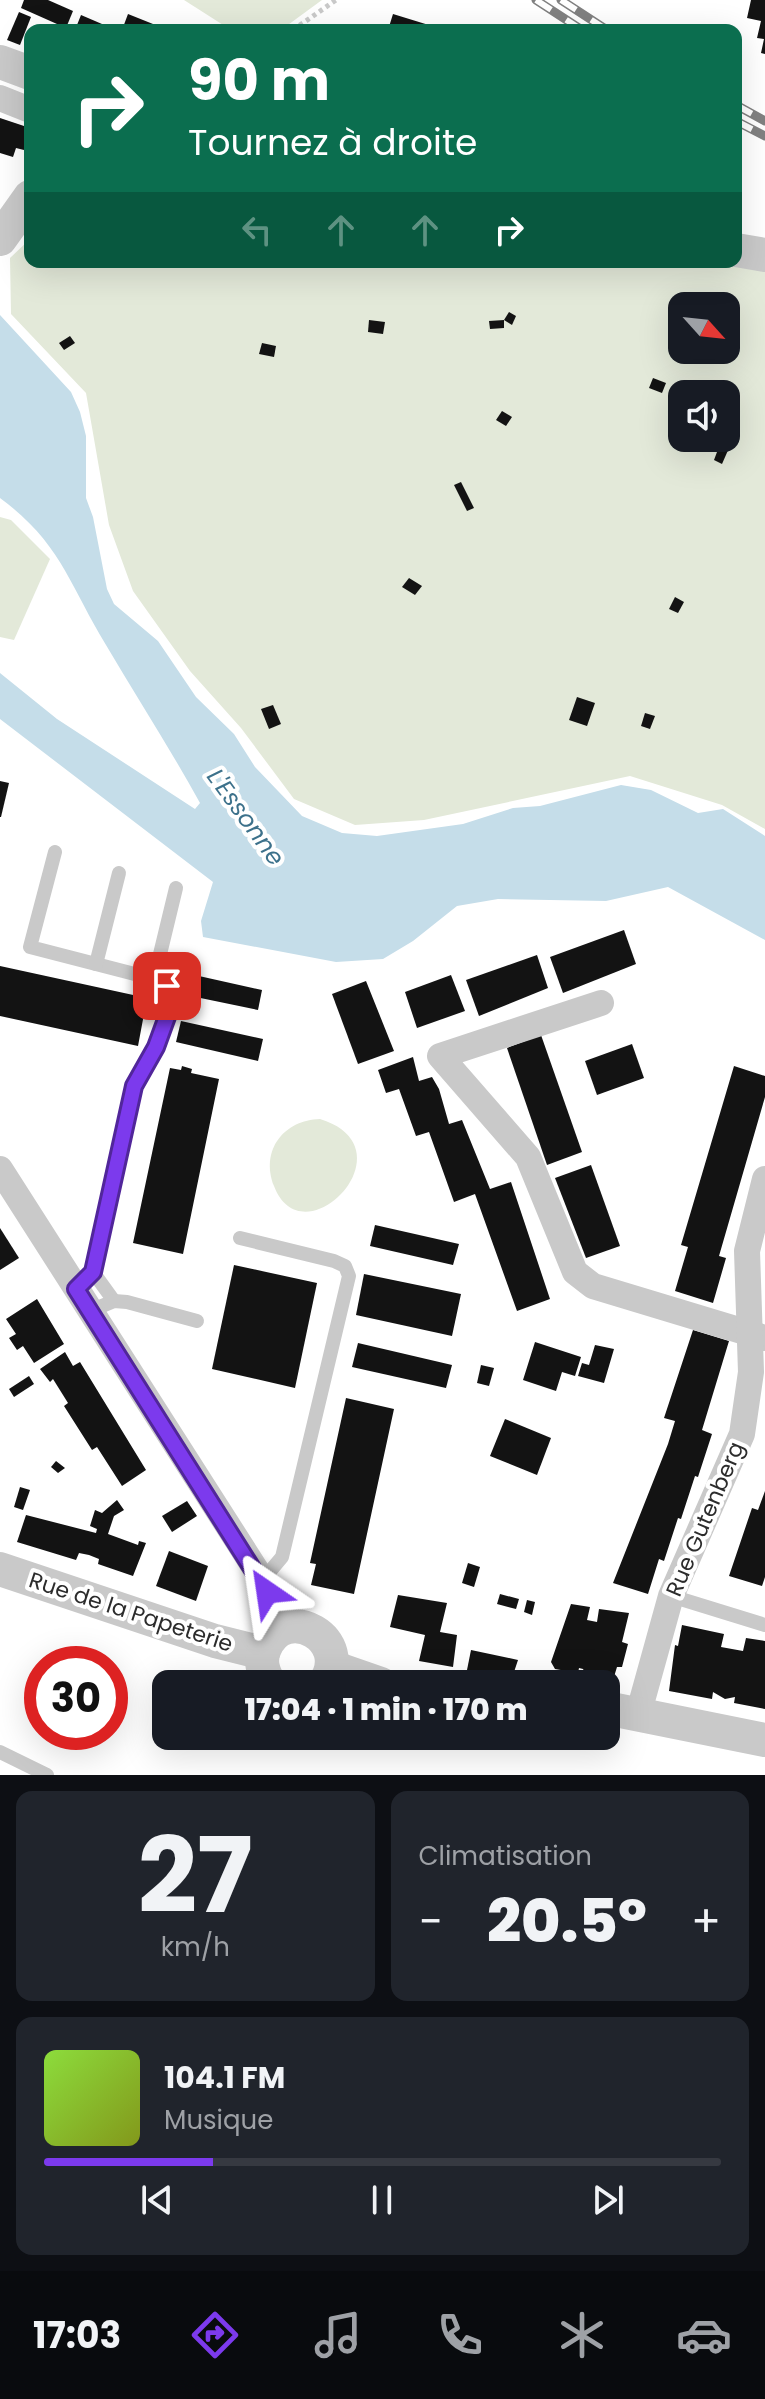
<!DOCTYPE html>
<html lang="fr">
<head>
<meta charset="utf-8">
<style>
	body { margin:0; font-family:Poppins,sans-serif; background:#20242c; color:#f1f3f6; height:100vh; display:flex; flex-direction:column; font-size:30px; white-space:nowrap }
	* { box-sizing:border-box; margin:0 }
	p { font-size:26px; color:#9ea1a6 }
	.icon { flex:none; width:44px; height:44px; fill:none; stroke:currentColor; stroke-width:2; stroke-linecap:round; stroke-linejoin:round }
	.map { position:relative; height:1775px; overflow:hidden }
	.sheet { display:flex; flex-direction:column; gap:16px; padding:16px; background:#0d0f14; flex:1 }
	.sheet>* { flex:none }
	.hud { position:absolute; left:24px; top:24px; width:718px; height:244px; border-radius:16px; box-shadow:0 8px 32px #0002; background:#0b6e4f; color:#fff; overflow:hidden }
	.needle { width:52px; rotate:117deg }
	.controls { position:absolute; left:668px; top:292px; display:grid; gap:16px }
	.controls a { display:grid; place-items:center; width:72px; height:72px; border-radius:16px; background:#171b24; box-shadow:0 8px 32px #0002; font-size:40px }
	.speed { position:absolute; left:24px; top:1646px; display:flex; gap:16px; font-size:40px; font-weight:700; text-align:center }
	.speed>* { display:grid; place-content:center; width:104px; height:104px; border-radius:50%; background:#171b24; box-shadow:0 8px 32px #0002; line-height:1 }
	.speed .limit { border:12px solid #d22; background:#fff; color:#111 }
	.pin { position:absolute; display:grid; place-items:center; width:68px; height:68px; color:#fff; margin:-34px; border-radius:16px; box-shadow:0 4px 12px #0006 }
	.me { position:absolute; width:88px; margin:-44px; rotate:328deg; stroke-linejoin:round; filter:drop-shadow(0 0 6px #0008) }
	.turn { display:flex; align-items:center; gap:28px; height:168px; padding:0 32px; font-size:36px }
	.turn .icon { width:104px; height:104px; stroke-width:2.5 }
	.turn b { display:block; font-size:56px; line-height:68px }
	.lanes { display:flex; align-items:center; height:76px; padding:0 32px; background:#0003; justify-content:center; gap:40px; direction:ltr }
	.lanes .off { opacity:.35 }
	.big { font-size:60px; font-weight:800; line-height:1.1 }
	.sheet .widget { flex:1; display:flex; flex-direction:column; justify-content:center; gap:12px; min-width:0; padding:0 28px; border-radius:16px; background:#20242c }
	.sheet .dial { align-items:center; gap:0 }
	.dial b { font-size:104px; line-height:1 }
	.song { display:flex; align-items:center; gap:24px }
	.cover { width:96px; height:96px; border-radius:12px; background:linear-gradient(135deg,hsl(90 70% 55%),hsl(70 70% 35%)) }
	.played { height:8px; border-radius:4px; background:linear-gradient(90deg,#7c3aed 25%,#363941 25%) }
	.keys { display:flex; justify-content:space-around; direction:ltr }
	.heat { display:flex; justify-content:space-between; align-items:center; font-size:44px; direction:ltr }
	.sheet .tiles { flex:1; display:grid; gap:16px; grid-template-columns:1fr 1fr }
	.widget:last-child { grid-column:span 2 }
	.trip { position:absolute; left:152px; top:1670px; width:468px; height:80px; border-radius:16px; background:#171b24; box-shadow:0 8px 32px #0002; font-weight:800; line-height:80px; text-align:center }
	.menu { display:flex; height:128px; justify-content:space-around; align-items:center; background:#090b0e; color:#9ea1a6 }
	.menu .icon { width:56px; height:56px }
	.menu .selected { color:#7c3aed }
	.menu b { font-size:36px; color:#f1f3f6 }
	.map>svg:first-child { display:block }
	.green { fill:#e3e9d9; fill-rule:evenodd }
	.water { fill:#c5dde9 }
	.building { fill:#131313 }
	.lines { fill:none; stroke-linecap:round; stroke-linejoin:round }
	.path { stroke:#c9c9c9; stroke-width:5; stroke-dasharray:4 4; stroke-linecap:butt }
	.service { stroke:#c9c9c9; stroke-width:14 }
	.minor { stroke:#c9c9c9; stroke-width:26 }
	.tertiary { stroke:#c9c9c9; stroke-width:34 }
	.rail-casing { stroke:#818181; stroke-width:9 }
	.rail { stroke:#fff; stroke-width:6; stroke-dasharray:18; stroke-linecap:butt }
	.route-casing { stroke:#51269a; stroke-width:20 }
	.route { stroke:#7c3aed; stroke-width:14 }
	.labels { text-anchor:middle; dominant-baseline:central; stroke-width:8; stroke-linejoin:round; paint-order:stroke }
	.street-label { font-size:22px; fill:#2c2c2c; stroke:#fff }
	.water-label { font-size:24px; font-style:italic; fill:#3c718b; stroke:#fff }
</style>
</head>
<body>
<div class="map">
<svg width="765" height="1775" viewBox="0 0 765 1775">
	<rect width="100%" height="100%" fill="#fff"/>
	<g class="green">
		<polygon points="184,0 322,0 281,30 231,30"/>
		<path d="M 30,239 L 30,262 L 718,262 L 765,270 L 765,829 L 722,805 L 630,776 L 424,820 L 355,825 L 294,799 L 241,728 L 190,671 L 133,591 L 109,525 L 86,393 L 11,314 L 10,258 ZM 682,306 L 726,306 L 726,350 L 682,350 ZM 682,394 L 726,394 L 726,438 L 682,438 Z"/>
		<polygon points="0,517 11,520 50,559 14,640 0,637"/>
		<path d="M 320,1119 C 414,1148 303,1262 274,1186 C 260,1150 284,1120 320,1119 Z"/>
	</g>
	<path class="water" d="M 0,315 L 71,392 L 80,412 L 86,436 L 86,498 L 93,517 L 107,589 L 114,604 L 158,641 L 196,697 L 234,734 L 255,767 L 302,816 L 342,833 L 377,836 L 463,824 L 513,808 L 540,806 L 621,785 L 651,790 L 698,813 L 723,809 L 765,836 L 765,940 L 668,887 L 606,901 L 498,899 L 457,906 L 413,941 L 383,959 L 336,962 L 203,937 L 201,921 L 213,882 L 0,719 L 0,673 L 57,719 L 195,809 L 200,803 C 171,750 137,698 106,645 C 69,584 61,543 0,498 Z"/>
	<g class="building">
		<polygon points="24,0 48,0 73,11 66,28 21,8"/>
		<polygon points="751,0 765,0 765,54 761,53 764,39 757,38 761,21 747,18"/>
		<polygon points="19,12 31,17 20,45 7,40"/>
		<polygon points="128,14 168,30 122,30"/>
		<polygon points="393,14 432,26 431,30 388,30"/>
		<polygon points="81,15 102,24 100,30 75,30"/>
		<polygon points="0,118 30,128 24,150 16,148 13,157 0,153"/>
		<polygon points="509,312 516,316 512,325 504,320"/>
		<polygon points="369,320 385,322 383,334 368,332"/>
		<polygon points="504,320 504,328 490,329 489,321"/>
		<polygon points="70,336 75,343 64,350 59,343"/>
		<polygon points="262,343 276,346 274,357 259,354"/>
		<polygon points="653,378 666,383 662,393 649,388"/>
		<polygon points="502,411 512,417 506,426 496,420"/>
		<polygon points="720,444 729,448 722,464 714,460"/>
		<polygon points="461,482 474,508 467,511 454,485"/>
		<polygon points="409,578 422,586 415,595 402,587"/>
		<polygon points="675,597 684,602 678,613 669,609"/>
		<polygon points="577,697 595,703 587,726 569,720"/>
		<polygon points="273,705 281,724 269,729 261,709"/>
		<polygon points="645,713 655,716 650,729 641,726"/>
		<polygon points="0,781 9,783 1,817 0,817"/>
		<polygon points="624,930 636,964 563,993 550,957"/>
		<polygon points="537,955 548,988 479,1016 466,980"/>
		<polygon points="0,966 147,998 138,1046 0,1016"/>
		<polygon points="190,974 262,990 258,1010 186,995"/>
		<polygon points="451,975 465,1011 417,1028 405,992"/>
		<polygon points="366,981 394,1051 358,1064 332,994"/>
		<polygon points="181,1021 263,1039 258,1061 176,1042"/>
		<polygon points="541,1035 582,1152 547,1165 507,1048"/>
		<polygon points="632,1044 644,1078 597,1095 585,1061"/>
		<polygon points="413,1057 419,1081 432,1077 439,1089 449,1124 462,1120 490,1189 511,1182 550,1299 517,1311 475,1194 454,1202 429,1132 416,1136 399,1089 386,1093 378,1070"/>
		<polygon points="182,1066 192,1069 191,1073 219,1079 183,1254 133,1243 170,1068 181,1070"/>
		<polygon points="734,1066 765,1076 765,1097 719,1256 726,1258 713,1303 675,1291 688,1247 681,1245"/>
		<polygon points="591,1165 620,1246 586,1258 555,1178"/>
		<polygon points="375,1225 459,1244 453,1265 370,1246"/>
		<polygon points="0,1228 19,1258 0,1270"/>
		<polygon points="234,1265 317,1283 295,1388 212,1369"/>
		<polygon points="364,1274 461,1294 452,1336 356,1315"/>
		<polygon points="37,1299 64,1344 34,1363 23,1346 17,1350 9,1338 16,1334 6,1319"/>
		<polygon points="693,1330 729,1341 702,1430 712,1434 698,1477 695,1476 681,1519 678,1518 664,1561 659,1559 648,1594 613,1583 668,1444 675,1421 664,1418"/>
		<polygon points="535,1342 581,1357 575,1376 562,1372 556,1391 523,1380"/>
		<polygon points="358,1343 452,1365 446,1388 352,1367"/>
		<polygon points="595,1345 614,1349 604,1383 578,1376 582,1363 589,1365"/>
		<polygon points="65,1352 73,1366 80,1362 146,1470 122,1486 97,1447 92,1450 64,1406 68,1403 53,1379 50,1382 40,1369"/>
		<polygon points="481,1365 494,1368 489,1386 477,1383"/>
		<polygon points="29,1376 34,1384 14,1397 9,1389"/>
		<polygon points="346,1398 394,1409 354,1594 311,1585 316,1564 310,1563"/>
		<polygon points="505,1419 551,1438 537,1475 490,1456"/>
		<polygon points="56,1461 65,1468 58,1473 51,1467"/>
		<polygon points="20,1487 30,1490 23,1510 14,1507"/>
		<polygon points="765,1491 765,1577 762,1586 729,1576 752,1508 758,1510"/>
		<polygon points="117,1500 124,1510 114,1516 108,1534 138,1545 139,1541 146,1543 133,1576 98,1564 99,1559 89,1555 79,1553 76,1560 17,1542 26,1515 96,1533 97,1529 90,1526 95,1510 102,1513"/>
		<polygon points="187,1501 197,1516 172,1532 162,1516"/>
		<polygon points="169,1551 208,1566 196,1601 156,1586"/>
		<polygon points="468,1563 480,1567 474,1587 462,1583"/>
		<polygon points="500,1594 519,1599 516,1609 497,1604"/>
		<polygon points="398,1595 447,1603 440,1632 457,1635 453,1667 419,1661 425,1635 390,1627"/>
		<polygon points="527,1600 535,1602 532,1615 524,1612"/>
		<polygon points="571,1604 590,1607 587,1620 597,1622 599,1609 629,1613 622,1642 628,1644 622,1667 617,1667 613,1680 586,1675 583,1669 579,1668 578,1673 555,1669 551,1662"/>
		<polygon points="682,1625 724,1634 721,1647 743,1651 746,1638 765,1641 765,1709 734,1703 735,1697 725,1699 713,1692 712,1699 669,1691 675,1645 678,1646"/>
		<polygon points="471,1650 518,1660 512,1678 467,1670"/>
	</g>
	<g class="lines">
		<polyline class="path" points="293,30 336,0"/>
		<g class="service">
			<polyline points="55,852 30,947 154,979 167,986 172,1003 156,1047 134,1086 93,1272 76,1289"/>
			<polyline points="96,964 119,873"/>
			<polyline points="154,979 176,888"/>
			<polyline points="240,1238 334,1261 345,1266 349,1276 282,1557 261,1582"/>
			<polyline points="93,1272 114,1301"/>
			<polyline points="90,1311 114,1301 127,1302 197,1321"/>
			<polyline points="671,1596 765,1625"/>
			<polyline points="0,1752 47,1775"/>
		</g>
		<g class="minor">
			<polyline points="0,98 30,110"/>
			<polyline points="601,1003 440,1056 528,1157 575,1272 593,1286 765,1338"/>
			<polyline points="0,1169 292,1626"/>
			<polyline points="638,1715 671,1596 742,1434 751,1372 747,1251 765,1179"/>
		</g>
		<g class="tertiary">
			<polyline points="0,62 30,73"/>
			<polyline points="0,239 30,197"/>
			<polyline points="736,250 765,255"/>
			<polyline points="0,1569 215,1641 263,1653"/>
			<polyline points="332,1667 381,1684"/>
			<path d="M 270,1684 C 263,1672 259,1661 265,1648 C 285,1600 355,1640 324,1684"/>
			<polyline points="606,1708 765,1740"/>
		</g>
		<defs>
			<g id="rail">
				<polyline points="536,0 582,30"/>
				<polyline points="561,0 607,30"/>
				<polyline points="736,105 765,121"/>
				<polyline points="736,121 765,136"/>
			</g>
		</defs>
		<use href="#rail" class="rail-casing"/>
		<use href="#rail" class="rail"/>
	</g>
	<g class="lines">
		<defs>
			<polyline id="route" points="167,986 172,1003 156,1047 134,1086 93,1272 76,1289 267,1592"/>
		</defs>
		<use href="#route" class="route-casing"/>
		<use href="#route" class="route"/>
	</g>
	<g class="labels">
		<g class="street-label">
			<text transform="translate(705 1519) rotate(-67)">Rue Gutenberg</text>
			<text transform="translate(131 1612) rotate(18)">Rue de la Papeterie</text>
		</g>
		<g class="water-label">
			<text transform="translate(246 817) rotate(54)">L'Essonne</text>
		</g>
	</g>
</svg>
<div class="controls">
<a><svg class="needle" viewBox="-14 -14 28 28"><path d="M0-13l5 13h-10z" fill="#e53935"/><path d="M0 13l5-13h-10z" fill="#9ea1a6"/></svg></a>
<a><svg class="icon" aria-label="sound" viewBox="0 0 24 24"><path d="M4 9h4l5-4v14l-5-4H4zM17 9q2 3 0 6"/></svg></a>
</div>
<div class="speed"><div class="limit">30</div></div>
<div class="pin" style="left:167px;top:986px;background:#d93025"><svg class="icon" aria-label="arrive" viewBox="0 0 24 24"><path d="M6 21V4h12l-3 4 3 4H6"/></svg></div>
<svg class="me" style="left:267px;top:1592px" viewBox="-20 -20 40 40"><path d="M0-17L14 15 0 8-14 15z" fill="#7c3aed" stroke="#fff" stroke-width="4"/></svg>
<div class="trip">17:04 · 1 min · 170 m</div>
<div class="hud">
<div class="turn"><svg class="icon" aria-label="right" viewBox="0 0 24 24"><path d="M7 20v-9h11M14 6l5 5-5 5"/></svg><div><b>90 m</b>Tournez à droite</div></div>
<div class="lanes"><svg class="icon off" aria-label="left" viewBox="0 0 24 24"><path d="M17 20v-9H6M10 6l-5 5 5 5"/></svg><svg class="icon off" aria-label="ahead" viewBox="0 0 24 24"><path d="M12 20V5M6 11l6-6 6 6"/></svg><svg class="icon off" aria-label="ahead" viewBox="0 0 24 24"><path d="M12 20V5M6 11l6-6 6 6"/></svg><svg class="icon" aria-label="right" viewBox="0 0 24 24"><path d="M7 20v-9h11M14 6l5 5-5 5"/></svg></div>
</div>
</div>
<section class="sheet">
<div class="tiles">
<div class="widget dial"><b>27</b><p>km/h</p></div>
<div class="widget"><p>Climatisation</p>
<div class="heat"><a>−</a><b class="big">20.5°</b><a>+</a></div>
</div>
<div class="widget">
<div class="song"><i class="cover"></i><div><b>104.1 FM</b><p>Musique</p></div></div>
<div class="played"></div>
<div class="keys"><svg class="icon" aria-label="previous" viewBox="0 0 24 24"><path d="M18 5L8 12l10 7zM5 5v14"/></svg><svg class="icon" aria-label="pause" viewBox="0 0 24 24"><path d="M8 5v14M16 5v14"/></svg><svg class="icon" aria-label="next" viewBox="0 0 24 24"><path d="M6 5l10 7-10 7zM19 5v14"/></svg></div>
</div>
</div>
</section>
<nav class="menu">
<b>17:03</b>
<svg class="icon selected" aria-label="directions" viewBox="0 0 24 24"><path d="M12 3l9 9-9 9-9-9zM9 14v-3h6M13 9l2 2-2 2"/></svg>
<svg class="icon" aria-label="music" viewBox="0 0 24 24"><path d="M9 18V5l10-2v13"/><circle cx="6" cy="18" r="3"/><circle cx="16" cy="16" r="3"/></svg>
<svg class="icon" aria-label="phone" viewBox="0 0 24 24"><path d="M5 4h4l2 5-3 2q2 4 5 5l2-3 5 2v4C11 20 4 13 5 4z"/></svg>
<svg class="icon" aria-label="climate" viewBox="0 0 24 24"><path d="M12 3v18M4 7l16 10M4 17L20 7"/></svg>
<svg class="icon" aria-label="car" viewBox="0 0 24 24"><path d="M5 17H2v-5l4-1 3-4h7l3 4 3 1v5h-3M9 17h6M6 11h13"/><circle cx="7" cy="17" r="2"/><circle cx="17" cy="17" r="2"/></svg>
</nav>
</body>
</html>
